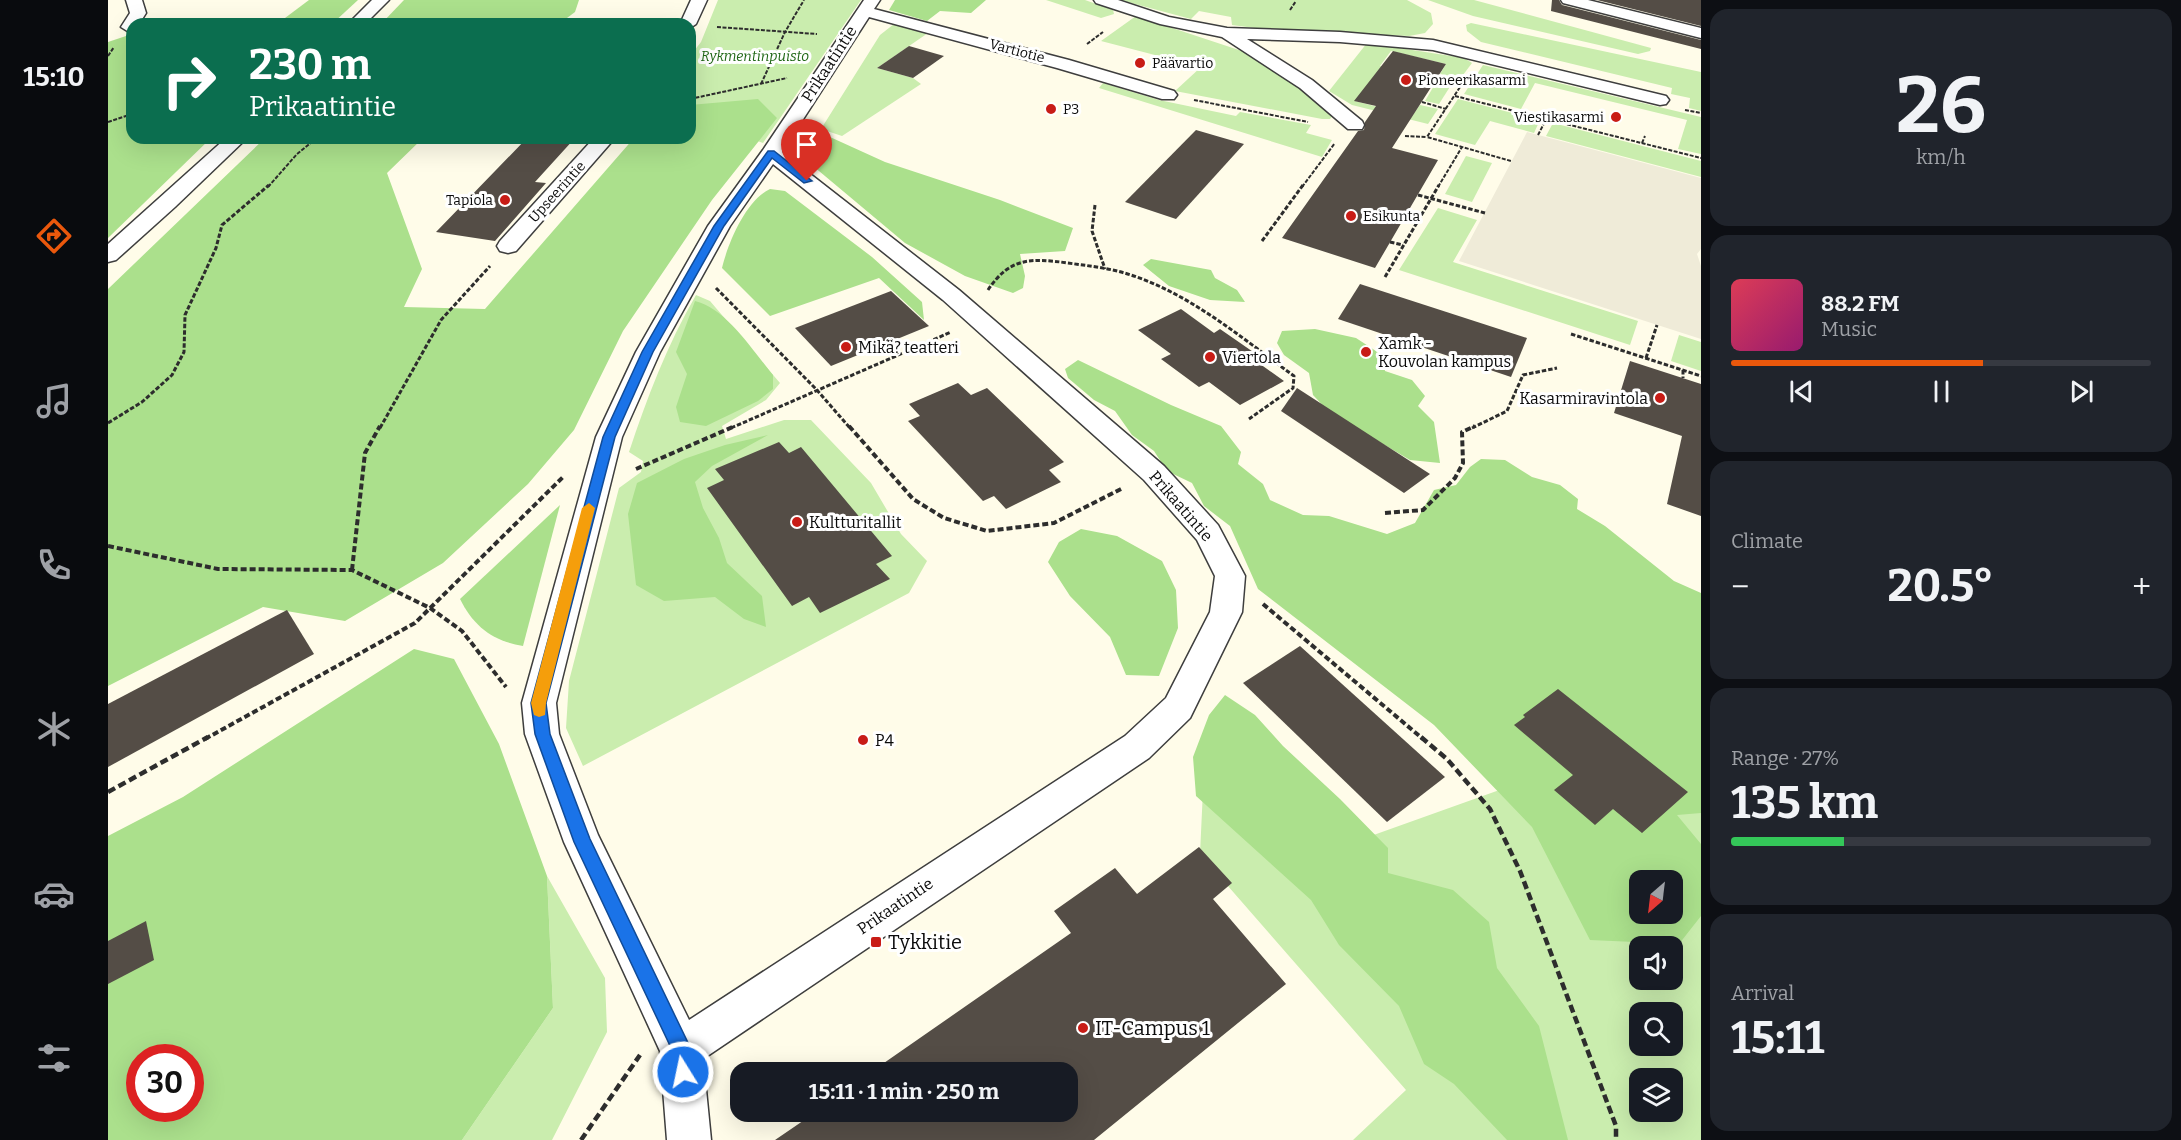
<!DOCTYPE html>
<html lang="en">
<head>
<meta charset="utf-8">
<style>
	body { margin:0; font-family:Bitter,serif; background:#20242c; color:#f1f3f6; height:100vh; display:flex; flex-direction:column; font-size:22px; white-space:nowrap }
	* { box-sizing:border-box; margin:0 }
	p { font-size:20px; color:#9ea1a6 }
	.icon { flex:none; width:33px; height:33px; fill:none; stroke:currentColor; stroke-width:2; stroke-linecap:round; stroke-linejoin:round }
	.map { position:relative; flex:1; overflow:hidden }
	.sheet { display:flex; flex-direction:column; gap:9px; padding:9px; background:#0d0f14; width:480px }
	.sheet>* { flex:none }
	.guide { position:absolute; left:18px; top:18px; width:570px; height:126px; border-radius:18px; box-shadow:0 6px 24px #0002; background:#0b6e4f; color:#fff; overflow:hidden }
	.needle { width:39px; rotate:208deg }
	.buttons { position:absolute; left:1521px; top:870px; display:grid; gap:12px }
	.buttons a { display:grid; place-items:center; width:54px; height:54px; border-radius:12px; background:#171b24; box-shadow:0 6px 24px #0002; font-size:30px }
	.speed { position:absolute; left:18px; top:1044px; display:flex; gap:12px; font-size:30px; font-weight:700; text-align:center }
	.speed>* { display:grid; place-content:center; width:78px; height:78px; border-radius:50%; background:#171b24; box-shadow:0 6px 24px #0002; line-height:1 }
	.speed .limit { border:9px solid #d22; background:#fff; color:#111 }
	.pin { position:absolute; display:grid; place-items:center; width:51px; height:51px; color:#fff; margin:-62px -26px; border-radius:50% 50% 50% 0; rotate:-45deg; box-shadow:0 0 6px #0007 }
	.pin .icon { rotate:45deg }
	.me { position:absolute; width:66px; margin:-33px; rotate:350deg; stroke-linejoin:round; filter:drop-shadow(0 0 4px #0008) }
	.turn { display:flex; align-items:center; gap:21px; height:126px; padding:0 24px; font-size:27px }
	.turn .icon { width:78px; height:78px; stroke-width:2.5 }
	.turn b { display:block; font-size:42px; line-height:51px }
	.big { font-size:45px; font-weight:700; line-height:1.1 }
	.sheet .card { flex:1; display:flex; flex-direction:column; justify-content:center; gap:9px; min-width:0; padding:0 21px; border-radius:18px; background:#20242c }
	.sheet .dial { align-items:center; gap:0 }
	.dial b { font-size:78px; line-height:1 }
	.song { display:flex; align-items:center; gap:18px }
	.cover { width:72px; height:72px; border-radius:9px; background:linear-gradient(135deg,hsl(350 70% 55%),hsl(320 70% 35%)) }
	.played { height:6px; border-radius:3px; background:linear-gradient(90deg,#ea580c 60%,#363941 60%) }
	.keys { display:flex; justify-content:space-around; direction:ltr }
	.heat { display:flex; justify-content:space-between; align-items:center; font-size:33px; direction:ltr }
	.charge { height:9px; border-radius:4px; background:linear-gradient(90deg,#34c759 27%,#363941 0) }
	.trip { position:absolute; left:622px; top:1062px; width:348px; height:60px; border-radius:18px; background:#171b24; box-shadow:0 6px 24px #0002; font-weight:700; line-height:60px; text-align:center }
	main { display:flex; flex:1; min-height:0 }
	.tab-bar { display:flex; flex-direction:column; width:108px; justify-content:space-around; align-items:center; background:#090b0e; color:#9ea1a6 }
	.tab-bar .icon { width:42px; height:42px }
	.tab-bar .on { color:#ea580c }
	.tab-bar b { font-size:27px; color:#f1f3f6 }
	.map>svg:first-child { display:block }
	.green { fill:#caedae; fill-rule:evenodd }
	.forest { fill:#abe08c; fill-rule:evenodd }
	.plaza { fill:#efebd8 }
	.building { fill:#544d46 }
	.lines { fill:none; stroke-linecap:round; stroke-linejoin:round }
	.minor-casing { stroke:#3e3e3e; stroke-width:3 }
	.path-far3 { stroke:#2d2d2d; stroke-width:2; stroke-dasharray:4 1.5; stroke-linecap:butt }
	.path-far2 { stroke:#2d2d2d; stroke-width:3; stroke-dasharray:4.5 2; stroke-linecap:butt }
	.path-far1 { stroke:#2d2d2d; stroke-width:4; stroke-dasharray:6 3; stroke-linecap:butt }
	.path { stroke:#2d2d2d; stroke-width:4.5; stroke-dasharray:8 4; stroke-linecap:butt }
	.minor { fill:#fff; fill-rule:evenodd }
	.route { fill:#1a73e8; stroke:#114b97; stroke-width:1.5 }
	.slow { fill:#f59e0b }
	.poi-dot { fill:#c81c16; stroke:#fff; stroke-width:2 }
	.labels { text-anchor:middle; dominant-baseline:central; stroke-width:6; stroke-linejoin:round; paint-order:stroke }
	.far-street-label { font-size:14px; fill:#0b0b0b; stroke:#fff }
	.far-park-label { font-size:14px; font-style:italic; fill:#206816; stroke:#fff }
	.far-poi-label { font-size:14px; fill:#0b0b0b; stroke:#fff; text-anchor:start }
	.street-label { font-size:16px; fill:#0b0b0b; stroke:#fff }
	.poi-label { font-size:16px; fill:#0b0b0b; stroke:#fff; text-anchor:start }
	.near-poi-label { font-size:20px; fill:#0b0b0b; stroke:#fff; text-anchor:start }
</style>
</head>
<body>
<main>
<nav class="tab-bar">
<b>15:10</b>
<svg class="icon on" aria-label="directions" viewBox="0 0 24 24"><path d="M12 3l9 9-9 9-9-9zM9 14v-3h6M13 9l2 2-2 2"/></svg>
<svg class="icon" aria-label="music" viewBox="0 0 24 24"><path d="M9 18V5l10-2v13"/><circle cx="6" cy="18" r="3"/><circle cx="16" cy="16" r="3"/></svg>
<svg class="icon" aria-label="phone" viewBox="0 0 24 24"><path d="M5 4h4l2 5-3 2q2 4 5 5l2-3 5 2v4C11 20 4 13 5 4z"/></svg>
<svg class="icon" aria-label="climate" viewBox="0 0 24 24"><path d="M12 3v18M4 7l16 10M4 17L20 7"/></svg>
<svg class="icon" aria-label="car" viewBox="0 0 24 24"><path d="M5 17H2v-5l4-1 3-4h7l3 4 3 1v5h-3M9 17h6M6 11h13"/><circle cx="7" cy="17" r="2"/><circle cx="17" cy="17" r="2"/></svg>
<svg class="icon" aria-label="filters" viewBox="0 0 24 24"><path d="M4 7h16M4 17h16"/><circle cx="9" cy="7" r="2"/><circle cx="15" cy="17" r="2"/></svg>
</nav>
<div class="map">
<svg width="1593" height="1140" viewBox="0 0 1593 1140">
	<rect width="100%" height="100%" fill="#fffce9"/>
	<g class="green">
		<polygon points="610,0 753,0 655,143 582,117 582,56 593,42"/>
		<polygon points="938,0 977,0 1005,10 1006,14 993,18"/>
		<polygon points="1012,0 1299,0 1323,13 1325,24 1317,33 1301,36 1154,29 1124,25 1123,17 1091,11 1083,19"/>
		<polygon points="1320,0 1366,0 1543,48 1542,51 1530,54 1365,16"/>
		<polygon points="1028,16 1146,55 1224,111 1225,115 1222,119 1214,119 1067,91 1093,67 993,41"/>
		<polygon points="1363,23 1593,72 1593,111 1581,108 1582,98 1563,94 1564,88 1373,42 1359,31 1358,25"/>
		<polygon points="786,24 820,33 769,68 805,78 813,84 734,136 713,129 772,35"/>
		<polygon points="1259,43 1356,58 1364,63 1352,79 1332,74 1338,64 1283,51 1272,66 1278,67 1247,101 1304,116 1312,105 1330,109 1320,124 1244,105 1221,91"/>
		<polygon points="1375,65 1593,117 1593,154 1570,149 1579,120 1427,83 1413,109 1356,94"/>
		<polygon points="1330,79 1345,82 1331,104 1317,101"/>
		<polygon points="995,83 1051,100 1128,116 1132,112 1203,125 1198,133 1224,140 1214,157 991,88"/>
		<polygon points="1350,99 1432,120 1426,133 1382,121 1367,145 1327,134"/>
		<polygon points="1445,123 1593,161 1593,177 1438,136"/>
		<polygon points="1358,156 1384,163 1364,202 1337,194"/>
		<polygon points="1330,208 1369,220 1345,262 1530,321 1522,345 1291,270"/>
		<path d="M 588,295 L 602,301 L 672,383 L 658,400 L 614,426 L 618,439 L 676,420 L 703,420 L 763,483 L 793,534 L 819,561 L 801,593 L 475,766 L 458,728 L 461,681 L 511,488 L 533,472 L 535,461 L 521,452 C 539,398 559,345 588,295 Z"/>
		<polygon points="1571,335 1593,342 1593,371 1563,361"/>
		<path d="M 1097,747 L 1260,837 L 1411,783 L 1593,781 L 1593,1140 L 1245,1140 L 1298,1090 L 1092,854 ZM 1532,880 L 1564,880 L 1564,914 L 1532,914 ZM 1532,946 L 1564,946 L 1564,980 L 1532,980 ZM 1532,1012 L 1564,1012 L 1564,1046 L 1532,1046 ZM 1532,1078 L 1564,1078 L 1564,1112 L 1532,1112 Z"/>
		<polygon points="439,876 497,978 499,1032 444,1140 354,1140 445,1008"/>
	</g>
	<g class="forest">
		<polygon points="201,0 250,0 224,24 169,24"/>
		<polygon points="296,0 471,0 467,12 451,24 273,24"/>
		<polygon points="787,0 878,0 863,13 832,11 819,21 781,10"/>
		<polygon points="24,34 24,138 103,138 0,238 0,42"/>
		<polygon points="650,99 669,118 604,200 515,331 466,430 420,484 335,563 237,621 155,607 0,686 0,289 157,138 315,138 279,173 314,269 296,307 377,309 526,138 582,138 582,105"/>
		<polygon points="700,127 777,162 892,200 965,228 957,251 912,254 917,276 915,288 905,293 857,276 797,243 705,166 689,145"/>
		<path d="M 662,189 L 677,191 L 764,257 L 814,302 L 816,320 L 771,278 L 662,316 L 614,268 C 620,243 638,200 662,189 Z"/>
		<polygon points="1043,259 1103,270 1107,278 1129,290 1137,302 1102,300 1061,286 1035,265"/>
		<path d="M 587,301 C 618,308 645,351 665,375 L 665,389 L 650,401 L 598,426 L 572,422 L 568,407 L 579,374 L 568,352 Z"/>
		<polygon points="1207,329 1248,338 1274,355 1277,371 1304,380 1317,396 1310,406 1326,422 1332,463 1302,460 1221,412 1205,395 1201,373 1176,355 1169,343 1174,331"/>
		<path d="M 970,360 L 1063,405 L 1113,426 L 1133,452 L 1130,464 L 1155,484 L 1162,500 L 1195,515 L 1221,516 L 1279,534 L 1307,523 L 1326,490 L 1348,485 L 1362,467 L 1373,459 L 1397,460 L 1424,477 L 1452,485 L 1470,499 L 1469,509 L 1497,526 L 1566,581 L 1593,593 L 1593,813 L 1569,815 L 1593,844 L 1593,916 L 1571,944 L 1482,940 L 1424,827 L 1326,725 L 1150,589 L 1122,526 L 1096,506 L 1084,483 L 1059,471 L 1046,451 L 1024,435 L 1007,411 L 986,400 L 960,378 L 957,369 ZM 1532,880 L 1564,880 L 1564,914 L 1532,914 Z"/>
		<polygon points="660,435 604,466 587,482 595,508 611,538 619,563 654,596 658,627 636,619 607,597 556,601 528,585 520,514 529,483 576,459 617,445"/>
		<path d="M 452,505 L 415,646 C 385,641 366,627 352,599 Z"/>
		<polygon points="973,529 1009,536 1054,561 1068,590 1070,628 1051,676 1018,675 1002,637 962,596 940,562 951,542"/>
		<path d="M 306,649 L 346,659 L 391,744 L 439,876 L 445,1008 L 354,1140 L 0,1140 L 0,836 L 75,797 ZM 32,1058 L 82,1058 L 82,1108 L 32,1108 Z"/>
		<polygon points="1117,695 1147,715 1175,746 1232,799 1280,848 1280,873 1345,890 1381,922 1389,968 1431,1026 1460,1140 1399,1140 1346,1084 1316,1064 1291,1006 1231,945 1203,900 1088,796 1085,757 1101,715"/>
	</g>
	<polygon class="plaza" points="1419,132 1593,178 1593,249 1589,254 1593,266 1593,339 1351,261"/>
	<g class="building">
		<polygon points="1444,0 1451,0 1454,5 1593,40 1593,49 1443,11"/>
		<polygon points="1489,0 1593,0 1593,26"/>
		<polygon points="801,46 836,56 805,78 769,68"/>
		<polygon points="1285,51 1338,64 1284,148 1330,160 1267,268 1174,238 1250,131 1256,130 1257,122 1268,106 1246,101"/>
		<polygon points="1088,130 1136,144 1068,219 1017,202"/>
		<polygon points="419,138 467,138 427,182 438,183 387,241 328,232"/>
		<polygon points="1252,284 1419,338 1403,377 1230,319"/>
		<polygon points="783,291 821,326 723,366 687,328"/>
		<polygon points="1073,309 1106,333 1112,329 1151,356 1145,359 1176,381 1132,405 1101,382 1091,387 1053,359 1063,354 1030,330"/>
		<polygon points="1522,361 1593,384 1593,516 1559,504 1574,436 1506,413"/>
		<polygon points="850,383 863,395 879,388 956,462 941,470 953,482 898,509 886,496 875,501 800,421 812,416 801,404"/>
		<polygon points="1189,388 1322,474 1296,493 1173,411"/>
		<polygon points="671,442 681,453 693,447 784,556 768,564 782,579 712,613 701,597 684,606 599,488 616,480 607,469"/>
		<polygon points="179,610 206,654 0,767 0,704"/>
		<polygon points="1192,646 1337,777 1279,822 1135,683"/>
		<polygon points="1450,689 1580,792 1534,833 1505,809 1487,825 1446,790 1465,775 1406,725 1417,717 1415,715"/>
		<polygon points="1091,847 1124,883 1105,899 1178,984 986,1140 667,1140 708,1112 960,1112 960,1072 763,1072 963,933 946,911 1007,868 1029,894"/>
		<polygon points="38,921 46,960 0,984 0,941"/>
	</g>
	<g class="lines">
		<defs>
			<g id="minor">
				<polygon points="18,0 34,0 38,13 31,24 24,24 24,31 21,32 13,27 22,13"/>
				<polygon points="264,0 281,0 257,24 240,24"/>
				<polygon points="583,0 599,0 588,24 582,28 582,24 572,24"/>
				<path d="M 756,0 L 772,0 L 766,9 L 961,60 L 1066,91 L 1069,95 L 1066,99 L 1054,99 L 949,68 L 761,17 L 674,152 L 851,290 L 1056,466 L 1110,525 L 1137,576 L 1134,612 L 1082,718 L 1041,758 L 595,1059 L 603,1140 L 559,1140 L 552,1051 L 456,842 L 417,734 L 414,703 L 488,437 L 528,352 L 600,226 L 655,150 ZM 665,164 L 835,300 L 1036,480 L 1089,540 L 1107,576 L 1102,612 L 1058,698 L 1017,736 L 581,1020 L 490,835 L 451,734 L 448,703 L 514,437 L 552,352 L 622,226 Z"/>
				<polygon points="986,0 1010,0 1061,17 1119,28 1232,32 1325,40 1558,96 1561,100 1558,104 1552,105 1325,50 1232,42 1139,39 1204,80 1254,121 1256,125 1254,129 1240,129 1192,88 1114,37 1052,24 988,3"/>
				<polygon points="1453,0 1480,0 1593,28 1593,38 1455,3"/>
				<polygon points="118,138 139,138 67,207 8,260 0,262 0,244"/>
				<polygon points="486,138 507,138 408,251 400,253 392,251 389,246 392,241"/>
			</g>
		</defs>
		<use href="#minor" class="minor-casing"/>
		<g class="path-far3">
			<polyline points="1182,10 1188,1"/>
			<polyline points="609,27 709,34"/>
			<polyline points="979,44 995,32"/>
			<polyline points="0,56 6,47"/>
			<polyline points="1331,76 1356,82"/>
			<polyline points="1358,78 1319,137 1403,161"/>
			<polyline points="653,84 677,32 696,0"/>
			<polyline points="1347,96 1593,158"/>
			<polyline points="582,99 679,78"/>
			<polyline points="1086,100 1200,122"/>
			<polyline points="1314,102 1338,109"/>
			<polyline points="1577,110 1593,113"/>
			<polyline points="0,122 24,114"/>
			<polyline points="1430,135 1442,112"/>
			<polyline points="1297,136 1319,137"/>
			<polyline points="1534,143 1537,136"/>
			<polyline points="160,187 189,154 209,138"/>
			<polyline points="1194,187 1227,143"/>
			<polyline points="1330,187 1354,147"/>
		</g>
		<g class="path-far2">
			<polyline points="1310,195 1377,213"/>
			<polyline points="987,205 984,231 997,269"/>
			<polyline points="1154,241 1195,185"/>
			<polyline points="1282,242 1295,245"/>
			<polyline points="1277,277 1331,185"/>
			<polyline points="608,288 708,389 742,428"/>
			<path d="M 880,290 C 902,257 923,258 960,263 C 981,266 1002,268 1023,275 C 1084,295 1135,339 1186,376 L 1185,388 L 1141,419"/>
			<polyline points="1463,334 1593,376"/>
			<polyline points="1538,358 1549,325"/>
			<polyline points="1575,370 1575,378"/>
			<polyline points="0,423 34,402 64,375 76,352 77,315 108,248 114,225 161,185"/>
			<polyline points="272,428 333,320 382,266"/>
			<polyline points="623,428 843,332"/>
			<polyline points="1364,428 1399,411 1415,375 1449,368"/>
		</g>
		<g class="path-far1">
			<polyline points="741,426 805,499 836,518 879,531 946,523 1015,488"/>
			<polyline points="528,469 627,426"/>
			<polyline points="1277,513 1315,510 1347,478 1355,463 1354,432 1367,426"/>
			<polyline points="0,546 110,569 244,570 322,608 354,631 398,687"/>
			<polyline points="244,570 257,453 272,426"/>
			<polyline points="1155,604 1315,739"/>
			<polyline points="97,739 307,623 455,477"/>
		</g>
		<g class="path">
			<polyline points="1313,737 1339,759 1382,809 1412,871 1508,1126 1508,1140"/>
			<polyline points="0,792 100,737"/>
			<polyline points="473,1140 532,1055"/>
		</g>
		<use href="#minor" class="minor"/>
	</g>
	<polygon class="route" points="660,151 666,151 704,181 696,183 664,158 616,226 545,352 507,437 438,703 442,734 482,839 583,1049 585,1072 582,1078 575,1081 569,1078 564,1050 466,842 427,734 423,703 495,437 534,352 606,226"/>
	<polygon class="slow" points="481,503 487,508 438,703 437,715 431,717 426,715 423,703 474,508"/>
	<g class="poi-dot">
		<circle cx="1032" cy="63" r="6"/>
		<circle cx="1298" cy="80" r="6"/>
		<circle cx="943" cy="109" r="6"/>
		<circle cx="1508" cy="117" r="6"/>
		<circle cx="397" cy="200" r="6"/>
		<circle cx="1243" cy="216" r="6"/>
		<circle cx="738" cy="347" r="6"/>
		<circle cx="1258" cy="352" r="6"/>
		<circle cx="1102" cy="357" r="6"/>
		<circle cx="1552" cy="398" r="6"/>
		<circle cx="689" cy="522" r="6"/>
		<circle cx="755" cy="740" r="6"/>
		<rect x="762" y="936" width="12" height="12" rx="3"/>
		<circle cx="975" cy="1028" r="6"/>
	</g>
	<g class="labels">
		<g class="far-street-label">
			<text transform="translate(909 51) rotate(15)">Vartiotie</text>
			<text transform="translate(449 192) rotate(-48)">Upseerintie</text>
		</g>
		<g class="far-park-label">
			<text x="647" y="56">Rykmentinpuisto</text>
		</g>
		<g class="far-poi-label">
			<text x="1044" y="63">Päävartio</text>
			<text x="1310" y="80">Pioneerikasarmi</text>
			<text x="955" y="109">P3</text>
			<text x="1496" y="117" text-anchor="end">Viestikasarmi</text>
			<text x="385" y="200" text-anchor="end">Tapiola</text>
			<text x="1255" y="216">Esikunta</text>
		</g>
		<g class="street-label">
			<text transform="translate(721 64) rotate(-57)">Prikaatintie</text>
			<text transform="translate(1073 506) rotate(49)">Prikaatintie</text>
			<text transform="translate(787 906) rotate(-34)">Prikaatintie</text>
		</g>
		<g class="poi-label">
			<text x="1270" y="343">Xamk -<tspan x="1270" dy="18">Kouvolan kampus</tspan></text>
			<text x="750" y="347">Mikä? teatteri</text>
			<text x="1114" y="357">Viertola</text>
			<text x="1540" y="398" text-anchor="end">Kasarmiravintola</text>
			<text x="701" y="522">Kultturitallit</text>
			<text x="767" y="740">P4</text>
		</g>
		<g class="near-poi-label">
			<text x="780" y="942">Tykkitie</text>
			<text x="987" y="1028">IT-Campus 1</text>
		</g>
	</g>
</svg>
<div class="buttons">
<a><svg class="needle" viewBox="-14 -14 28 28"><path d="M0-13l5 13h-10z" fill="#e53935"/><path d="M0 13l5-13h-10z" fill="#9ea1a6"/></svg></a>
<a><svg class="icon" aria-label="sound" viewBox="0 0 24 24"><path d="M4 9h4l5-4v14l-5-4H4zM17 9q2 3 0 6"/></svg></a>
<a><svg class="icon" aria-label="search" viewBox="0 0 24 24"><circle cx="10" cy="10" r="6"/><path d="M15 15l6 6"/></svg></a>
<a><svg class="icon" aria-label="layers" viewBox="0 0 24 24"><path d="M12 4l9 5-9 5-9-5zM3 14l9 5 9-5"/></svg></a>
</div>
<div class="speed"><div class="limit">30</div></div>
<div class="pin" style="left:699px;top:181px;background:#d93025"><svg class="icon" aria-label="arrive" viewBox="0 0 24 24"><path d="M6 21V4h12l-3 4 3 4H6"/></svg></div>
<svg class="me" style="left:575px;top:1072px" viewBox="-20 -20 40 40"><circle r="17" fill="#1a73e8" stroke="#fff" stroke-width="3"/><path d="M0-11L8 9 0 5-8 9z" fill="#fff"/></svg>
<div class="trip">15:11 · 1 min · 250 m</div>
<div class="guide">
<div class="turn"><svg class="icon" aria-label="right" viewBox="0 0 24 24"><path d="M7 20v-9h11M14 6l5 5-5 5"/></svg><div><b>230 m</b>Prikaatintie</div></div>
</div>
</div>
<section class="sheet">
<div class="card dial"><b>26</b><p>km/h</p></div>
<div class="card">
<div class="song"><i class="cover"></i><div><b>88.2 FM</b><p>Music</p></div></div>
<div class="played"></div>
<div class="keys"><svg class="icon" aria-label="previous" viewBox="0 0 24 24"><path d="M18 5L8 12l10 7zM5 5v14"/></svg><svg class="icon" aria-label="pause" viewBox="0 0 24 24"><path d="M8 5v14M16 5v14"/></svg><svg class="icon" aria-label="next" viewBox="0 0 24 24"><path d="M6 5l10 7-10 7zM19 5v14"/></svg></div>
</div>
<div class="card"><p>Climate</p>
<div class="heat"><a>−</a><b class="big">20.5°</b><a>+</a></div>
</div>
<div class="card"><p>Range · 27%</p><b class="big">135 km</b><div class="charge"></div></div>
<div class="card"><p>Arrival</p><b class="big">15:11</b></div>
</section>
</main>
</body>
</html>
